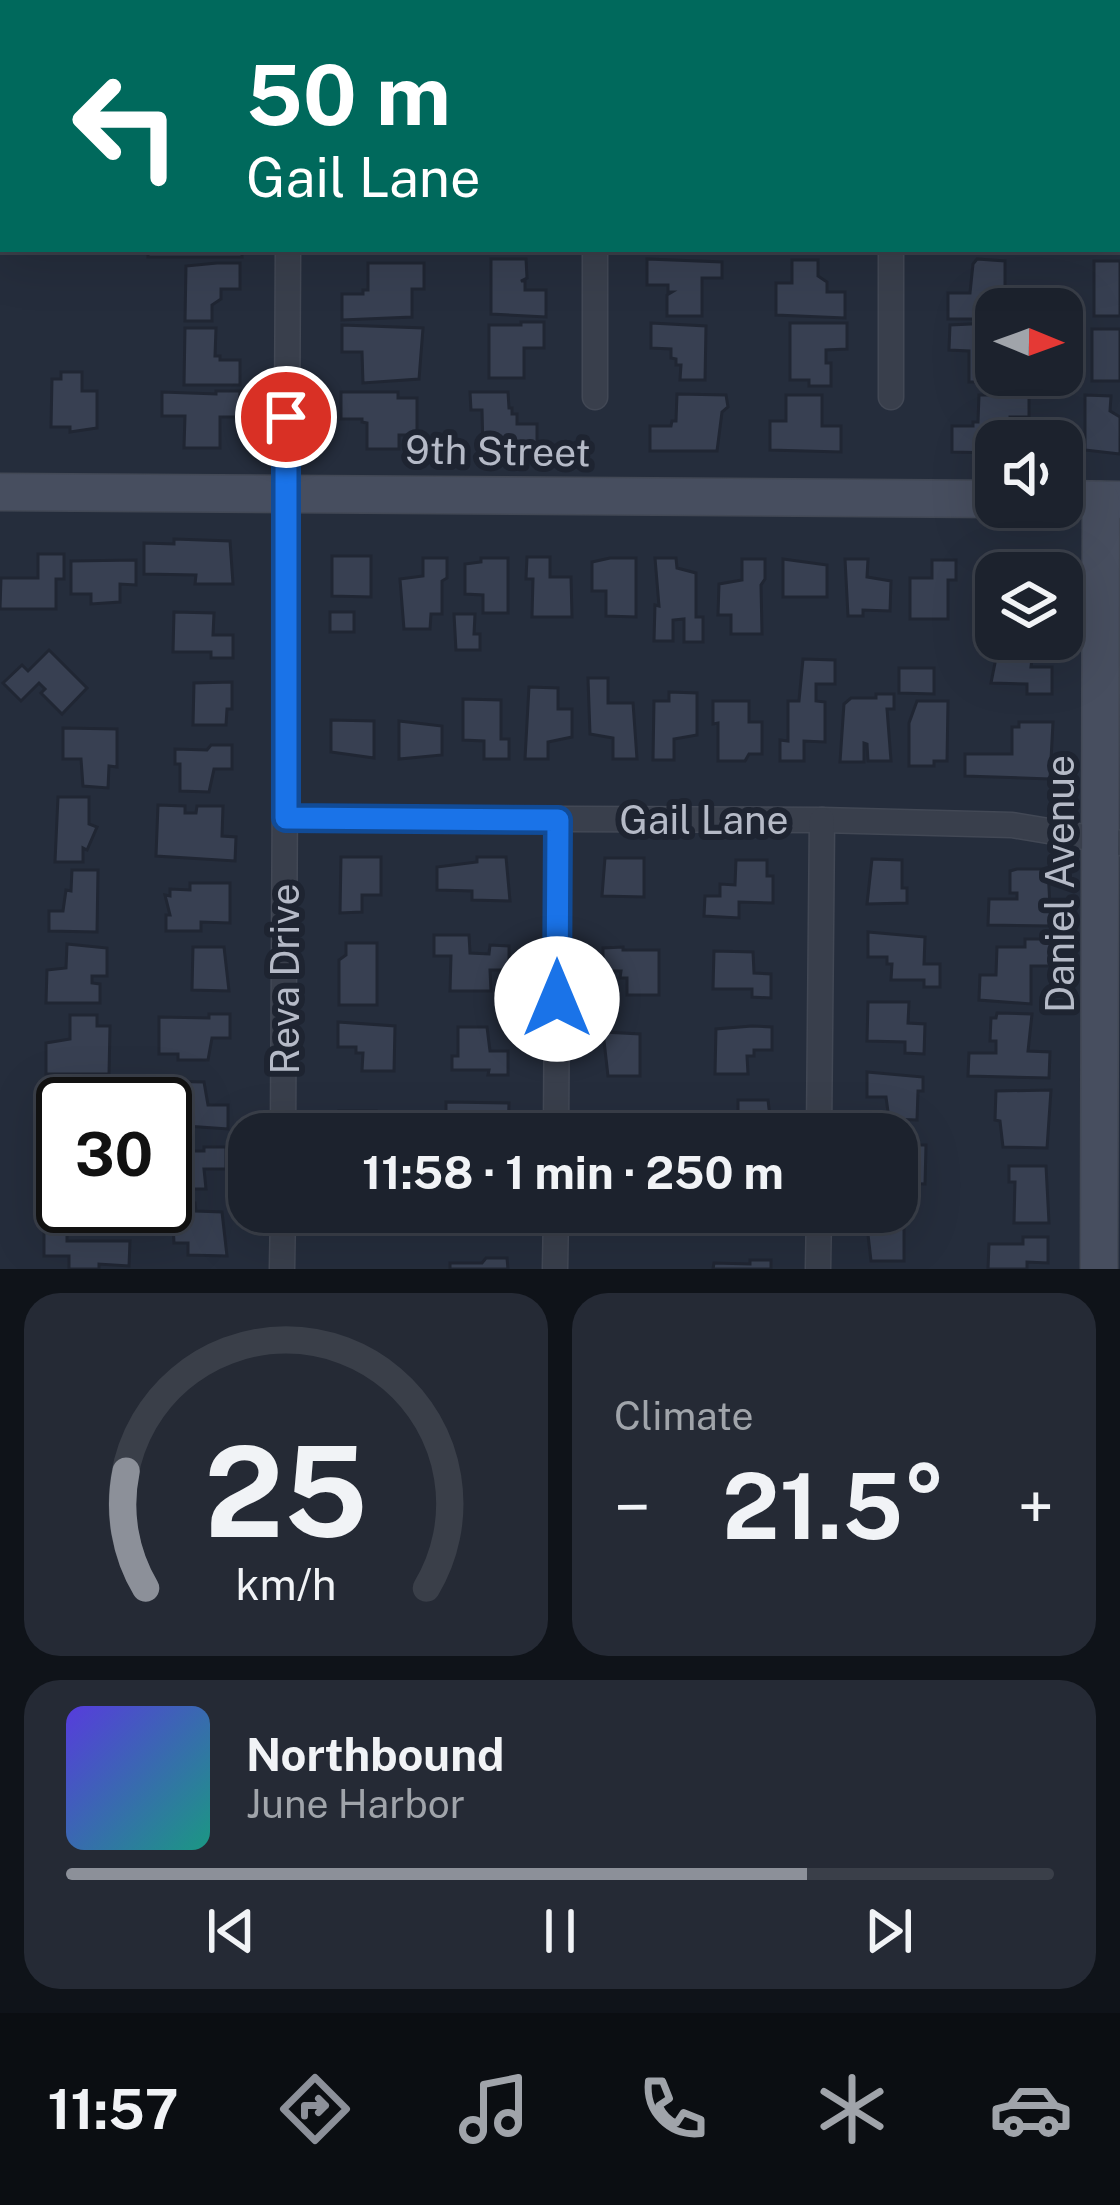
<!DOCTYPE html>
<html lang="en">
<head>
<meta charset="utf-8">
<style>
	body { margin:0; font-family:"Public Sans",sans-serif; background:#252a35; color:#f1f3f6; height:100vh; display:flex; flex-direction:column; font-size:45px; white-space:nowrap }
	* { box-sizing:border-box; margin:0 }
	p { font-size:39px; color:#a0a4aa }
	.icon { flex:none; width:66px; height:66px; fill:none; stroke:currentColor; stroke-width:2; stroke-linecap:round; stroke-linejoin:round }
	.map { position:relative; height:1269px; overflow:hidden }
	.sheet { display:flex; flex-direction:column; gap:24px; padding:24px; background:#0f1319; flex:1 }
	.sheet>* { flex:none }
	.banner { position:absolute; left:0px; top:0px; width:1122px; height:252px; box-shadow:0 12px 48px #0002,0 0 0 3px #3a3f49; background:#00695c; color:#fff; overflow:hidden }
	.needle { width:78px; rotate:91deg }
	.buttons { position:absolute; left:975px; top:288px; display:grid; gap:24px }
	.buttons a { display:grid; place-items:center; width:108px; height:108px; border-radius:24px; background:#1c222d; box-shadow:0 12px 48px #0002,0 0 0 3px #3a3f49; font-size:60px }
	.speed { position:absolute; left:36px; top:1077px; display:flex; gap:24px; font-size:60px; font-weight:700; text-align:center }
	.speed>* { display:grid; place-content:center; width:156px; height:156px; border-radius:50%; background:#1c222d; box-shadow:0 12px 48px #0002,0 0 0 3px #3a3f49; line-height:1 }
	.speed .limit { border:6px solid #111; border-radius:18px; background:#fff; color:#111 }
	.pin { position:absolute; display:grid; place-items:center; width:102px; height:102px; color:#fff; margin:-51px; border:6px solid #fff; border-radius:50%; box-shadow:0 3px 12px #0007 }
	.me { position:absolute; width:132px; margin:-66px; rotate:0deg; stroke-linejoin:round; filter:drop-shadow(0 0 9px #0008) }
	.turn { display:flex; align-items:center; gap:42px; height:252px; padding:0 48px; font-size:54px }
	.turn .icon { width:156px; height:156px; stroke-width:2.5 }
	.turn b { display:block; font-size:84px; line-height:102px }
	.big { font-size:90px; font-weight:700; line-height:1.1 }
	.sheet .widget { flex:1; display:flex; flex-direction:column; justify-content:center; gap:18px; min-width:0; padding:0 42px; border-radius:36px; background:#252a35 }
	.sheet .dial { align-items:center; gap:0 }
	.dial svg { height:312px; overflow:visible; fill:none; stroke:#3a3f49; stroke-width:7; stroke-linecap:round; text-anchor:middle }
	.dial text { fill:#f1f3f6; stroke:none }
	.song { display:flex; align-items:center; gap:36px }
	.cover { width:144px; height:144px; border-radius:18px; background:linear-gradient(135deg,hsl(250 70% 55%),hsl(170 70% 35%)) }
	.played { height:12px; border-radius:6px; background:linear-gradient(90deg,#8c9099 75%,#3a3f49 75%) }
	.keys { display:flex; justify-content:space-around; direction:ltr }
	.heat { display:flex; justify-content:space-between; align-items:center; font-size:66px; direction:ltr }
	.sheet .tiles { flex:1; display:grid; gap:24px; grid-template-columns:1fr 1fr }
	.widget:last-child { grid-column:span 2 }
	.trip { position:absolute; left:228px; top:1113px; width:690px; height:120px; border-radius:36px; background:#1c222d; box-shadow:0 12px 48px #0002,0 0 0 3px #3a3f49; font-weight:700; line-height:120px; text-align:center }
	.menu { display:flex; height:192px; justify-content:space-around; align-items:center; background:#0b0e12; color:#a0a4aa }
	.menu .icon { width:84px; height:84px }
	.menu .current { color:#8c9099 }
	.menu b { font-size:54px; color:#f1f3f6 }
	.map>svg:first-child { display:block }
	.building { fill:#384052; stroke:#202633; stroke-width:3 }
	.lines { fill:none; stroke-linecap:round; stroke-linejoin:round }
	.street-casing { stroke:#424855; stroke-width:27 }
	.secondary-casing { stroke:#424855; stroke-width:39 }
	.street { stroke:#393f4c; stroke-width:24 }
	.secondary { stroke:#474e5f; stroke-width:36 }
	.route-casing { stroke:#114b97; stroke-width:30 }
	.route { stroke:#1a73e8; stroke-width:21 }
	.labels { text-anchor:middle; dominant-baseline:central; stroke-width:12; stroke-linejoin:round; paint-order:stroke }
	.street-label { font-size:39px; fill:#b5bac7; stroke:#1e2431 }
</style>
</head>
<body>
<div class="map">
<svg width="1120" height="1269" viewBox="0 0 1120 1269">
	<rect width="100%" height="100%" fill="#252d3c"/>
	<g class="building">
		<rect x="148" y="249" width="94" height="8"/>
		<polygon points="491,259 526,259 527,278 521,281 525,281 525,290 546,290 546,317 491,314"/>
		<polygon points="647,259 722,262 722,278 702,278 702,316 667,316 667,295 672,292 668,292 668,285 647,285"/>
		<polygon points="977,259 1005,261 1005,309 996,309 996,319 948,319 948,293 970,293 973,264"/>
		<polygon points="792,260 818,260 818,276 827,282 827,292 845,292 845,318 776,315 776,283 792,283"/>
		<rect x="1094" y="261" width="26" height="55"/>
		<polygon points="217,263 240,263 240,289 221,289 221,299 212,305 212,321 185,321 186,266"/>
		<polygon points="368,263 424,263 424,289 412,289 412,317 342,320 342,294 363,294 363,290 368,290"/>
		<polygon points="521,322 544,322 544,348 524,348 524,378 489,378 489,325 521,325"/>
		<polygon points="651,323 706,326 705,380 680,380 681,365 676,365 676,359 671,358 671,349 651,348"/>
		<polygon points="790,323 847,323 847,349 826,350 826,363 831,363 831,386 809,386 809,380 790,380"/>
		<polygon points="992,323 996,326 996,375 1005,375 1005,382 969,382 969,351 949,350 950,325"/>
		<polygon points="342,325 423,328 419,379 363,383 362,352 342,352"/>
		<polygon points="185,328 216,328 215,356 220,356 220,360 240,360 240,385 184,385"/>
		<rect x="1092" y="329" width="28" height="52"/>
		<polygon points="61,372 82,372 82,391 97,391 97,428 70,432 70,427 51,427 52,379 61,379"/>
		<polygon points="216,391 240,391 239,417 220,417 220,448 184,448 185,416 162,416 162,392 216,394"/>
		<polygon points="341,392 398,392 398,398 417,398 417,435 399,435 399,449 367,449 367,423 362,422 362,419 341,419"/>
		<polygon points="470,392 508,392 509,408 512,408 512,414 517,414 517,424 537,424 537,450 483,448 482,410 471,410"/>
		<polygon points="677,394 726,395 728,407 722,412 717,451 650,451 650,426 671,426 672,421 676,421"/>
		<polygon points="786,395 822,395 822,426 841,426 841,452 770,450 770,421 786,421"/>
		<polygon points="979,395 1029,395 1029,417 1010,417 1009,441 996,441 996,453 952,452 952,426 973,426 973,422 978,422"/>
		<polygon points="1085,395 1111,396 1110,411 1120,417 1120,454 1085,450"/>
		<polygon points="174,539 230,541 233,584 195,584 196,575 144,574 144,543 174,544"/>
		<polygon points="38,554 64,554 64,579 56,579 56,609 0,609 1,578 38,578"/>
		<polygon points="1001,554 1054,555 1054,573 1000,573"/>
		<polygon points="332,556 371,556 371,597 332,596"/>
		<polygon points="527,557 550,557 550,577 571,577 572,617 532,617 533,579 526,579"/>
		<polygon points="423,558 447,558 447,578 442,581 442,614 431,614 430,629 404,629 400,579 423,576"/>
		<polygon points="481,558 508,558 508,613 483,613 483,595 465,594 465,564 481,562"/>
		<polygon points="610,558 636,558 636,617 606,616 606,591 592,591 592,562"/>
		<polygon points="655,558 676,558 677,568 696,573 696,617 703,617 703,642 684,642 684,619 673,620 673,641 654,641 655,605 659,606"/>
		<polygon points="742,559 765,559 765,579 761,585 762,634 731,634 731,615 718,615 719,584 742,580"/>
		<polygon points="783,559 827,565 827,597 783,597"/>
		<polygon points="845,559 868,559 867,577 891,581 890,611 863,610 863,616 848,616"/>
		<polygon points="136,560 136,585 120,584 120,602 91,604 91,594 71,594 71,561"/>
		<polygon points="932,560 956,560 956,580 948,580 948,619 910,619 910,578 932,578"/>
		<polygon points="174,612 214,613 213,635 233,635 233,658 211,658 211,652 173,652"/>
		<rect x="330" y="612" width="24" height="20"/>
		<polygon points="454,614 475,614 474,634 480,634 480,650 456,650"/>
		<polygon points="990,638 1034,639 1031,667 1052,667 1052,694 1027,694 1027,684 991,683 997,653 989,653"/>
		<polygon points="49,650 87,688 62,714 41,693 45,689 39,683 21,701 3,683 22,665 28,671"/>
		<polygon points="803,659 835,660 835,684 816,684 816,701 825,702 825,742 804,741 804,761 780,761 780,740 788,741 788,701 799,701"/>
		<polygon points="899,668 934,668 934,694 899,693"/>
		<polygon points="588,678 608,678 608,703 633,703 637,759 613,759 613,738 590,734"/>
		<polygon points="232,682 232,709 227,709 226,725 193,725 194,683"/>
		<polygon points="529,687 558,688 558,709 572,709 572,737 548,742 548,759 525,759"/>
		<polygon points="669,692 697,693 697,735 674,739 674,760 653,760 654,701 669,701"/>
		<polygon points="876,694 894,694 894,709 887,709 891,761 868,761 867,744 864,743 864,762 840,762 844,704 851,698 876,698"/>
		<polygon points="463,699 501,700 501,739 509,739 509,759 484,759 484,741 463,740"/>
		<polygon points="713,701 749,701 749,722 762,722 762,754 749,754 745,761 718,761 718,723 713,724"/>
		<polygon points="917,701 948,701 947,761 934,761 934,766 909,766 909,723"/>
		<polygon points="331,720 374,721 374,758 331,752"/>
		<polygon points="399,721 442,726 442,755 399,759"/>
		<polygon points="1019,722 1053,722 1050,779 965,776 965,754 1012,754 1012,727 1019,727"/>
		<polygon points="63,728 117,729 117,767 109,766 108,788 83,786 81,759 63,759"/>
		<polygon points="211,745 232,745 232,769 214,769 209,792 180,791 180,764 175,764 175,749 207,750"/>
		<polygon points="58,797 89,797 89,824 97,827 87,850 83,848 83,862 55,862"/>
		<polygon points="158,805 185,806 185,813 196,813 197,806 223,806 222,836 236,837 235,861 156,856"/>
		<polygon points="341,857 381,857 381,895 362,895 362,912 340,913"/>
		<polygon points="477,857 506,857 510,901 472,900 472,891 437,890 437,867 477,862"/>
		<polygon points="605,858 644,858 644,897 602,896"/>
		<polygon points="872,859 902,860 902,888 907,888 907,903 867,904"/>
		<polygon points="736,860 767,860 767,876 773,876 773,903 739,902 739,918 704,916 705,896 720,896 720,884 735,885"/>
		<polygon points="1017,869 1048,869 1051,926 988,925 989,899 1017,899 1017,893 1010,893 1010,871"/>
		<polygon points="72,870 98,870 97,932 49,931 49,911 63,911 66,890 71,891"/>
		<polygon points="190,883 230,883 230,923 201,922 201,931 166,931 166,915 170,915 165,895 170,896 170,889 190,890"/>
		<polygon points="868,932 925,937 924,964 940,964 940,987 924,987 924,980 891,980 892,964 887,964 887,957 868,957"/>
		<polygon points="434,935 469,935 470,953 489,954 490,945 509,946 509,970 490,970 491,991 450,991 451,956 434,956"/>
		<polygon points="1025,939 1051,939 1051,966 1031,966 1031,1004 979,1000 980,975 996,975 997,947 1025,947"/>
		<polygon points="346,943 377,943 377,1005 339,1005 339,960 346,955"/>
		<polygon points="67,944 107,948 107,976 92,976 92,983 100,984 100,1003 46,1003 47,970 66,968"/>
		<polygon points="193,947 224,947 229,991 192,990"/>
		<polygon points="623,947 623,950 659,950 659,995 627,995 627,978 620,978 621,971 603,971 603,948"/>
		<polygon points="714,951 753,952 754,973 771,974 771,998 752,997 752,989 713,989"/>
		<polygon points="868,1002 909,1002 908,1023 925,1024 924,1054 905,1053 905,1042 867,1041"/>
		<polygon points="997,1013 1032,1014 1028,1051 1050,1052 1049,1078 968,1076 969,1053 996,1053 996,1041 990,1041 991,1018 996,1018"/>
		<polygon points="209,1014 230,1014 230,1038 212,1038 208,1060 178,1060 178,1054 159,1054 159,1017 209,1018"/>
		<polygon points="70,1015 97,1015 97,1026 110,1026 109,1074 46,1074 46,1043 70,1039"/>
		<polygon points="338,1022 395,1026 394,1071 362,1071 363,1053 356,1053 356,1047 338,1047"/>
		<polygon points="752,1026 772,1027 772,1050 754,1050 754,1056 747,1056 748,1074 715,1074 716,1029"/>
		<polygon points="458,1027 487,1027 490,1051 508,1051 508,1075 488,1075 489,1070 452,1070 452,1056 458,1056"/>
		<polygon points="603,1032 640,1034 640,1076 608,1076"/>
		<polygon points="867,1072 923,1077 923,1091 918,1091 917,1120 889,1119 886,1097 867,1097"/>
		<polygon points="157,1081 204,1082 208,1105 228,1105 228,1129 172,1125 172,1110 165,1110 165,1104 156,1104"/>
		<polygon points="45,1087 70,1087 70,1095 116,1096 115,1104 63,1104 63,1113 45,1112"/>
		<polygon points="1051,1090 1047,1148 1003,1147 1000,1121 995,1120 996,1091"/>
		<polygon points="738,1100 768,1100 772,1134 712,1134 712,1129 738,1128"/>
		<polygon points="446,1102 509,1103 508,1134 467,1134 468,1120 446,1120"/>
		<polygon points="339,1111 376,1111 375,1126 370,1126 370,1134 339,1134"/>
		<polygon points="613,1114 646,1114 646,1123 659,1123 658,1134 613,1134"/>
		<polygon points="897,1145 926,1145 925,1184 897,1183"/>
		<polygon points="204,1147 226,1147 226,1169 204,1169 206,1189 165,1189 166,1151 204,1151"/>
		<polygon points="49,1158 63,1158 63,1206 73,1206 72,1224 47,1221"/>
		<polygon points="1009,1166 1046,1166 1049,1223 1014,1223 1015,1182 1009,1182"/>
		<polygon points="172,1203 195,1203 196,1211 222,1212 227,1256 188,1255 188,1243 174,1243"/>
		<polygon points="358,1212 387,1212 387,1227 359,1227"/>
		<polygon points="622,1212 674,1212 674,1228 621,1228"/>
		<polygon points="866,1217 904,1218 904,1261 871,1261"/>
		<polygon points="44,1231 67,1232 67,1241 130,1241 129,1266 99,1264 99,1269 69,1269 69,1256 44,1256"/>
		<polygon points="1023,1237 1048,1237 1048,1263 1027,1262 1027,1269 988,1269 989,1244 1023,1244"/>
		<polygon points="486,1258 507,1258 508,1269 450,1269 450,1263 482,1263"/>
		<polygon points="750,1260 771,1260 771,1269 713,1269 714,1263 750,1264"/>
	</g>
	<g class="lines">
		<defs>
			<g id="street">
				<polyline points="594,0 594,3"/>
				<polyline points="290,3 290,0"/>
				<polyline points="892,3 892,0"/>
				<polyline points="595,249 595,397"/>
				<polyline points="891,397 891,249"/>
				<polyline points="286,818 822,820 1012,825 1120,843"/>
				<polyline points="283,1134 288,249"/>
				<polyline points="556,1134 558,820"/>
				<polyline points="819,1134 822,820"/>
				<polyline points="282,1269 283,1212"/>
				<polyline points="555,1269 556,1212"/>
				<polyline points="818,1269 819,1212"/>
			</g>
			<g id="secondary">
				<polyline points="0,492 996,499"/>
				<polyline points="1062,499 1120,500"/>
				<polyline points="1099,1269 1101,500"/>
			</g>
		</defs>
		<use href="#street" class="street-casing"/>
		<use href="#secondary" class="secondary-casing"/>
		<use href="#street" class="street"/>
		<use href="#secondary" class="secondary"/>
	</g>
	<g class="lines">
		<defs>
			<polyline id="route" points="286,417 286,818 558,820 557,999"/>
		</defs>
		<use href="#route" class="route-casing"/>
		<use href="#route" class="route"/>
	</g>
	<g class="labels">
		<g class="street-label">
			<text transform="translate(498 451) rotate(1)">9th Street</text>
			<text x="704" y="820">Gail Lane</text>
			<text transform="translate(1060 884) rotate(-90)">Daniel Avenue</text>
			<text transform="translate(285 979) rotate(-90)">Reva Drive</text>
		</g>
	</g>
</svg>
<div class="buttons">
<a><svg class="needle" viewBox="-14 -14 28 28"><path d="M0-13l5 13h-10z" fill="#e53935"/><path d="M0 13l5-13h-10z" fill="#a0a4aa"/></svg></a>
<a><svg class="icon" aria-label="sound" viewBox="0 0 24 24"><path d="M4 9h4l5-4v14l-5-4H4zM17 9q2 3 0 6"/></svg></a>
<a><svg class="icon" aria-label="layers" viewBox="0 0 24 24"><path d="M12 4l9 5-9 5-9-5zM3 14l9 5 9-5"/></svg></a>
</div>
<div class="speed"><div class="limit">30</div></div>
<div class="pin" style="left:286px;top:417px;background:#d93025"><svg class="icon" aria-label="arrive" viewBox="0 0 24 24"><path d="M6 21V4h12l-3 4 3 4H6"/></svg></div>
<svg class="me" style="left:557px;top:999px" viewBox="-20 -20 40 40"><circle r="19" fill="#fff"/><path d="M0-13L10 11 0 6-10 11z" fill="#1a73e8"/></svg>
<div class="trip">11:58 · 1 min · 250 m</div>
<div class="banner">
<div class="turn"><svg class="icon" aria-label="left" viewBox="0 0 24 24"><path d="M17 20v-9H6M10 6l-5 5 5 5"/></svg><div><b>50 m</b>Gail Lane</div></div>
</div>
</div>
<section class="sheet">
<div class="tiles">
<div class="widget dial"><svg viewBox="0 0 100 80">
<path d="M14 69A42 42 0 1 1 86 69"/>
<path d="M14 69A42 42 0 0 1 9 39" stroke="#8c9099"/>
<text x="50" y="56" font-size="32" font-weight="700">25</text>
<text x="50" y="72" font-size="11">km/h</text>
</svg></div>
<div class="widget"><p>Climate</p>
<div class="heat"><a>−</a><b class="big">21.5°</b><a>+</a></div>
</div>
<div class="widget">
<div class="song"><i class="cover"></i><div><b>Northbound</b><p>June Harbor</p></div></div>
<div class="played"></div>
<div class="keys"><svg class="icon" aria-label="previous" viewBox="0 0 24 24"><path d="M18 5L8 12l10 7zM5 5v14"/></svg><svg class="icon" aria-label="pause" viewBox="0 0 24 24"><path d="M8 5v14M16 5v14"/></svg><svg class="icon" aria-label="next" viewBox="0 0 24 24"><path d="M6 5l10 7-10 7zM19 5v14"/></svg></div>
</div>
</div>
</section>
<nav class="menu">
<b>11:57</b>
<svg class="icon current" aria-label="directions" viewBox="0 0 24 24"><path d="M12 3l9 9-9 9-9-9zM9 14v-3h6M13 9l2 2-2 2"/></svg>
<svg class="icon" aria-label="music" viewBox="0 0 24 24"><path d="M9 18V5l10-2v13"/><circle cx="6" cy="18" r="3"/><circle cx="16" cy="16" r="3"/></svg>
<svg class="icon" aria-label="phone" viewBox="0 0 24 24"><path d="M5 4h4l2 5-3 2q2 4 5 5l2-3 5 2v4C11 20 4 13 5 4z"/></svg>
<svg class="icon" aria-label="climate" viewBox="0 0 24 24"><path d="M12 3v18M4 7l16 10M4 17L20 7"/></svg>
<svg class="icon" aria-label="car" viewBox="0 0 24 24"><path d="M5 17H2v-5l4-1 3-4h7l3 4 3 1v5h-3M9 17h6M6 11h13"/><circle cx="7" cy="17" r="2"/><circle cx="17" cy="17" r="2"/></svg>
</nav>
</body>
</html>
